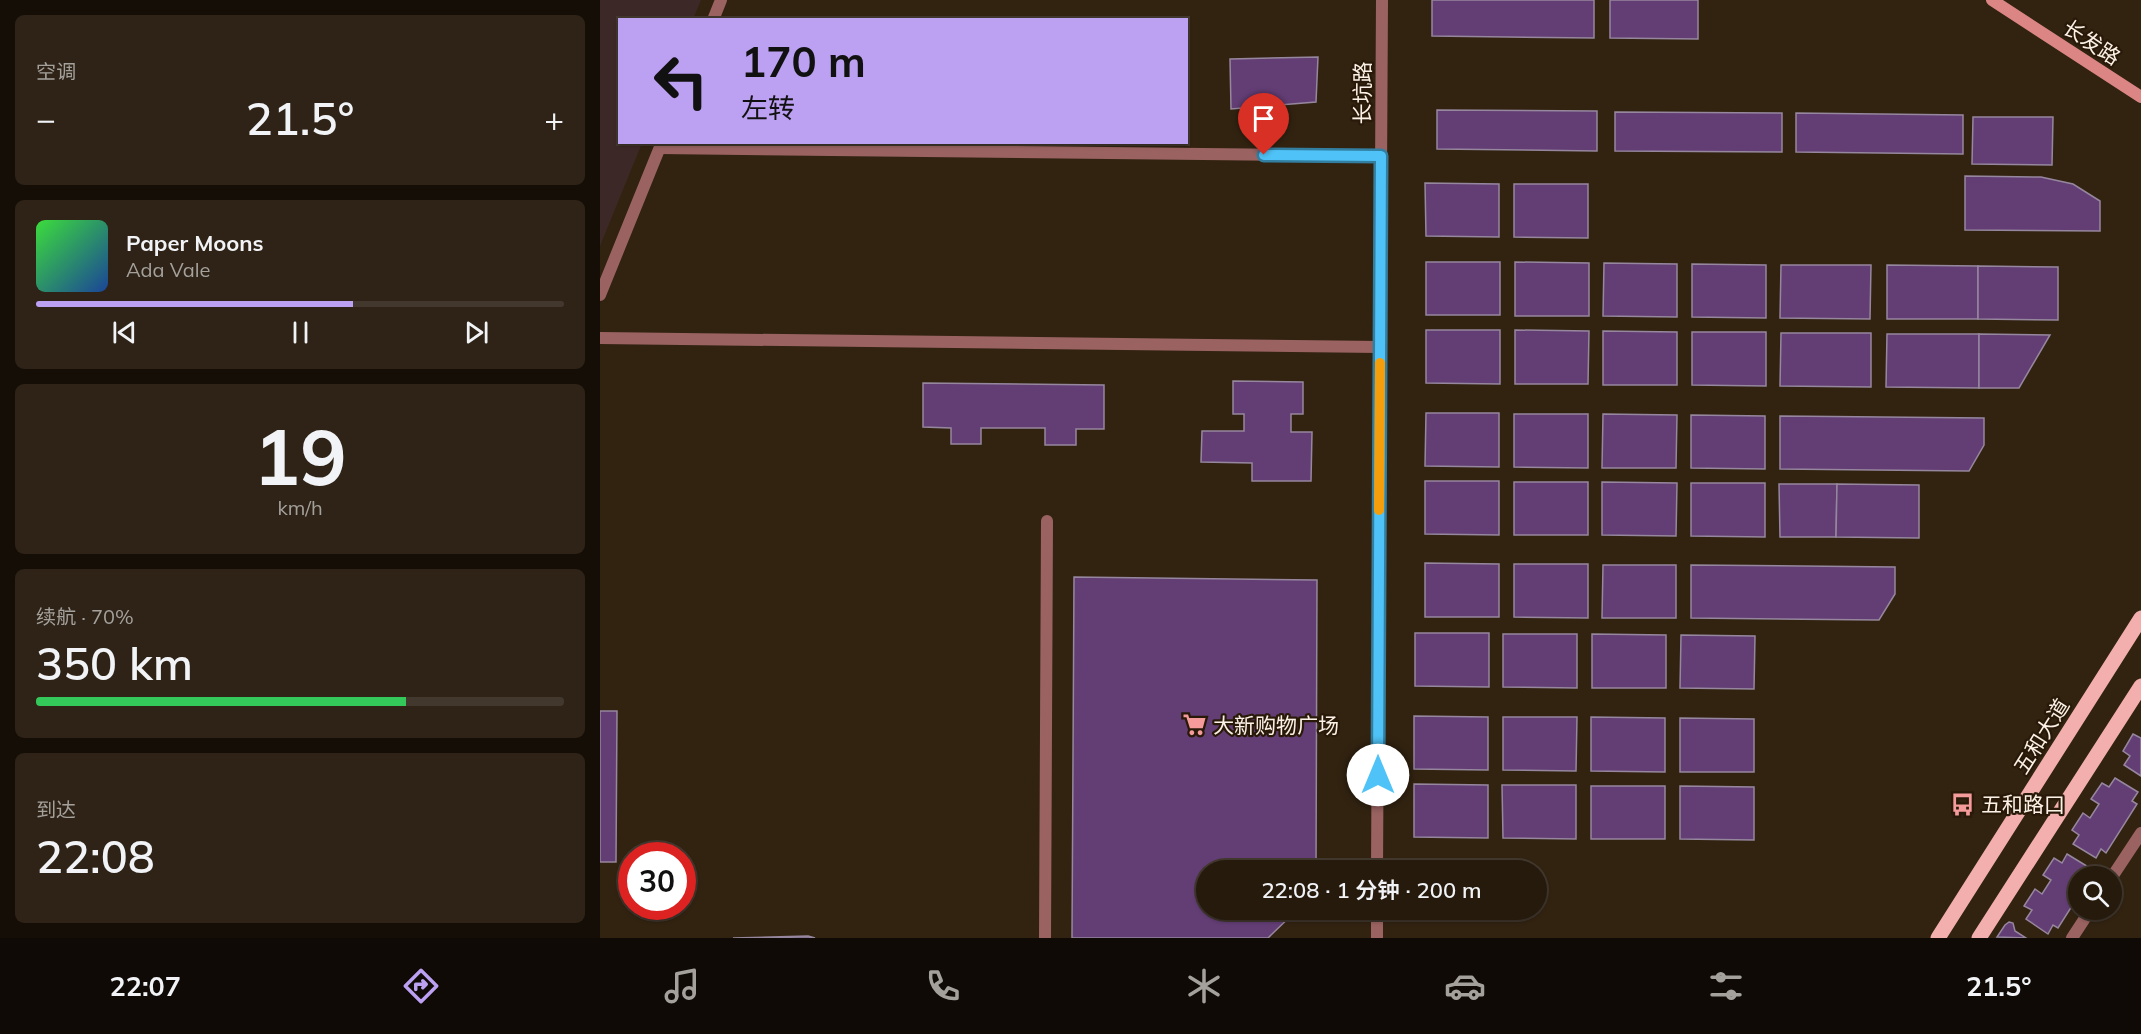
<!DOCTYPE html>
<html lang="zh">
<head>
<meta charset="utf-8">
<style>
	body { margin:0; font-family:Mulish,"Noto Sans SC",sans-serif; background:#2e2316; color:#f1f3f6; height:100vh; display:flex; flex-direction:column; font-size:22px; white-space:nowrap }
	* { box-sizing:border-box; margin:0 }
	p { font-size:20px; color:#a4a19d }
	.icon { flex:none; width:33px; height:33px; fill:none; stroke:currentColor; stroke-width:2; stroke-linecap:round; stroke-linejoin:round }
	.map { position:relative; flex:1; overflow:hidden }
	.panel { display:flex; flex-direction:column; gap:15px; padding:15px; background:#150e07; width:600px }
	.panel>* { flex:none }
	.hud { position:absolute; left:18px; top:18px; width:570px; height:126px; border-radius:0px; box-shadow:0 2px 4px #0004,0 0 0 2px #42382e; background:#bca0f2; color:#111; overflow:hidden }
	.tools { position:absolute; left:1468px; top:866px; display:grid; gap:12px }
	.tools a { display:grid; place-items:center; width:54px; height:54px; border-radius:50%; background:#261a0d; box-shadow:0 2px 4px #0004,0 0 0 2px #42382e; font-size:30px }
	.speed { position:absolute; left:18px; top:842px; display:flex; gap:12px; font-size:30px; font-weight:700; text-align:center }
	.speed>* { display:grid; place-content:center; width:78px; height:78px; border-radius:50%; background:#261a0d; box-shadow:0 2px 4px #0004,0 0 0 2px #42382e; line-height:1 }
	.speed .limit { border:9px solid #d22; background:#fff; color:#111 }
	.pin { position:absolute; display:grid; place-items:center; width:51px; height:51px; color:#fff; margin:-62px -26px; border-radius:50% 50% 50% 0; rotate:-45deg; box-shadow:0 0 6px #0007 }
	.pin .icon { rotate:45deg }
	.me { position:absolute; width:66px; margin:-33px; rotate:0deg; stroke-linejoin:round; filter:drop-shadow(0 0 4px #0008) }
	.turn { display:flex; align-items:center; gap:21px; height:126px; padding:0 24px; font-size:27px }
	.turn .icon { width:78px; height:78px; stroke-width:2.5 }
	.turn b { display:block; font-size:42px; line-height:51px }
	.big { font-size:45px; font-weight:600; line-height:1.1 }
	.panel .widget { flex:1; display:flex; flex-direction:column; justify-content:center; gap:9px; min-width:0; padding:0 21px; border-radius:9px; background:#2e2316 }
	.panel .dial { align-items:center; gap:0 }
	.dial b { font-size:78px; line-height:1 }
	.song { display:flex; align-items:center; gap:18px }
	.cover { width:72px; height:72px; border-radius:9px; background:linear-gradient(135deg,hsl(120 70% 55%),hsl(220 70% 35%)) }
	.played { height:6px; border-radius:3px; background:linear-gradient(90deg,#bca0f2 60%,#42382e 60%) }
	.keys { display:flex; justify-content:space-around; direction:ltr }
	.heat { display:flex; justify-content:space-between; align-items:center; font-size:33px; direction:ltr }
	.charge { height:9px; border-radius:4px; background:linear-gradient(90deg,#34c759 70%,#42382e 0) }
	.trip { position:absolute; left:596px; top:860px; width:351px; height:60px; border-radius:30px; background:#261a0d; box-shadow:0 2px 4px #0004,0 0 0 2px #42382e; font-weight:600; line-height:60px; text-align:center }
	.tab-bar { display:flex; height:96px; justify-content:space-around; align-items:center; background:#0f0a05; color:#a4a19d }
	.tab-bar .icon { width:42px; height:42px }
	.tab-bar .active { color:#bca0f2 }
	.tab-bar b { font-size:27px; color:#f1f3f6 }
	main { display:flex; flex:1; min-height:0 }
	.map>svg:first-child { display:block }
	.industrial { fill:#3c2827 }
	.building { fill:#633e75; stroke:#96879e; stroke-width:1.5 }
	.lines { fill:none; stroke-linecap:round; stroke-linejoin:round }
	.street { stroke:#9a6362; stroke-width:12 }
	.secondary { stroke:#db8584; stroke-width:12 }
	.primary { stroke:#f3afad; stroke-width:15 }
	.route-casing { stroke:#337fa1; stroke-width:15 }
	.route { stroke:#4fc3f7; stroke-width:10 }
	.slow { stroke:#f59e0b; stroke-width:10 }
	.labels { text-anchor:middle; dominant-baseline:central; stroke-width:4.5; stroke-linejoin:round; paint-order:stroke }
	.street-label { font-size:21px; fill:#fcf1e6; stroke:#281908 }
	.poi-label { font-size:21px; fill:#fcf1e6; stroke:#281908; text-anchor:start }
</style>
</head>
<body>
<main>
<section class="panel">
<div class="widget"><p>空调</p>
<div class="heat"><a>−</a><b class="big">21.5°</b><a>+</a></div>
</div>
<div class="widget">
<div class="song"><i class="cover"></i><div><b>Paper Moons</b><p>Ada Vale</p></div></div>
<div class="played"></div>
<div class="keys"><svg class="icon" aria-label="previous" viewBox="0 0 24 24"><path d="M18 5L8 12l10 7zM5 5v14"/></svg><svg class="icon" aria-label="pause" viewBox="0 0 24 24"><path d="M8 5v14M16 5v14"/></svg><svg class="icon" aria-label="next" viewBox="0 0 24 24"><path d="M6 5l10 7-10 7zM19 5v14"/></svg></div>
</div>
<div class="widget dial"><b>19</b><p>km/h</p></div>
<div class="widget"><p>续航 · 70%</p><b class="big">350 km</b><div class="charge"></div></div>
<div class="widget"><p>到达</p><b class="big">22:08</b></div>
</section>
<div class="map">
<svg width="1541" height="938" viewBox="0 0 1541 938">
	<rect width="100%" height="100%" fill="#322311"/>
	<polygon class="industrial" points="0,0 101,0 93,19 20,20 20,142 42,143 0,246"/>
	<g class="building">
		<polygon points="832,0 994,0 994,38 832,36"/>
		<polygon points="1010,0 1098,0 1098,39 1010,38"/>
		<polygon points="718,57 716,102 631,109 630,59"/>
		<polygon points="837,110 997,111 997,151 837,149"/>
		<polygon points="1015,112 1182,113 1182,152 1015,151"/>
		<polygon points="1196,113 1363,115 1363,154 1196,152"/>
		<polygon points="1373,117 1453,117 1452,165 1372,164"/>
		<polygon points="1365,176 1441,177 1473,184 1500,201 1500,231 1365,230"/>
		<polygon points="825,183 899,184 899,237 826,236"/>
		<polygon points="914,184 988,184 988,238 914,237"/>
		<rect x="826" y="262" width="74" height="53"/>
		<polygon points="915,262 989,263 989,316 915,316"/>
		<polygon points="1004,263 1077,264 1077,317 1003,316"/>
		<polygon points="1092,264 1166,265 1166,318 1092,317"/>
		<polygon points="1181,265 1271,265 1270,319 1180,318"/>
		<polygon points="1287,265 1378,266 1378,319 1287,319"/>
		<polygon points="1378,266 1458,267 1458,320 1378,319"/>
		<polygon points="826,330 900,330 900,384 826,383"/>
		<polygon points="915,330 989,331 988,384 915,384"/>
		<polygon points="1003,331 1077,332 1077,385 1003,385"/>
		<polygon points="1092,332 1166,332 1166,386 1092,385"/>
		<polygon points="1181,333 1271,333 1271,387 1180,386"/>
		<polygon points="1287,334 1379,334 1379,388 1286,387"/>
		<polygon points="1379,334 1450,335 1419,388 1379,388"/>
		<polygon points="633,381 703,382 703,414 691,414 691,432 712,432 711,481 652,481 652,463 601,462 602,431 644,431 644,414 633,414"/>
		<polygon points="323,383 504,385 504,429 476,429 476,445 445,445 445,428 381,428 381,444 351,444 351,428 323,427"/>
		<polygon points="826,413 899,413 899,467 825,466"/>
		<polygon points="914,414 988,414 988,468 914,467"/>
		<polygon points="1003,414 1077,415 1076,468 1002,468"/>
		<polygon points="1091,415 1165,416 1165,469 1091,468"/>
		<polygon points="1180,416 1384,418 1384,445 1369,471 1180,469"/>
		<polygon points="825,481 899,481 899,535 825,534"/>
		<rect x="914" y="482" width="74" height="53"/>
		<polygon points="1002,482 1077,483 1076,536 1002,535"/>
		<polygon points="1091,483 1165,483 1165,537 1091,536"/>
		<polygon points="1179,484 1237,484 1236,537 1180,537"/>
		<polygon points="1237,484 1319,485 1319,538 1236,537"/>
		<polygon points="825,563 899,564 899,617 825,617"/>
		<polygon points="914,564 988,564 988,618 914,617"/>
		<polygon points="1003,565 1076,565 1076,618 1002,618"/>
		<polygon points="1091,565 1295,567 1295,594 1279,620 1091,618"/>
		<polygon points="474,577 717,580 716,870 606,870 606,909 698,909 668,938 472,938"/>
		<polygon points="815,633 889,633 889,687 815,686"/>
		<polygon points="903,634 977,634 977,688 903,687"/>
		<polygon points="992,634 1066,635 1066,688 992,688"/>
		<polygon points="1081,635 1155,636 1154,689 1080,688"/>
		<polygon points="0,711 17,711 16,862 0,862"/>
		<polygon points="814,716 888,717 888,770 814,769"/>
		<polygon points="903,717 977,717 976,771 903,770"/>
		<polygon points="991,717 1065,718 1065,772 991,771"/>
		<polygon points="1080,718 1154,719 1154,772 1080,772"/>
		<polygon points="1533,734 1541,738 1541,776 1524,765 1530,756 1523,751"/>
		<polygon points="1515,778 1538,792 1532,801 1537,804 1506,853 1501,849 1496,858 1473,844 1479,835 1472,830 1483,813 1490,818 1499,804 1491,799 1502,783 1509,787"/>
		<polygon points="814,784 888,785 888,838 814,837"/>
		<polygon points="902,785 976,785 976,839 903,838"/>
		<rect x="991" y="786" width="74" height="53"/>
		<polygon points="1080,786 1154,787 1154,840 1080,839"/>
		<polygon points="1467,854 1490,868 1484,876 1479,876 1479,895 1458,928 1453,925 1448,934 1426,919 1432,910 1424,906 1435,889 1442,894 1451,880 1443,875 1454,858 1462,863"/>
		<polygon points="1409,922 1413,923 1415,931 1426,938 1397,937 1405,925"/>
		<polygon points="208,936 215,938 133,938"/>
	</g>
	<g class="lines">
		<g class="street">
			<polyline points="113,20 121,0"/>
			<polyline points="60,148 781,156"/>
			<polyline points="0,295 62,142"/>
			<polyline points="0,338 780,347"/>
			<polyline points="777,870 782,0"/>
			<polyline points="1512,877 1541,833"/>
			<polyline points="445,938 447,521"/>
			<polyline points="777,938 777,909"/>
			<polyline points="1472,938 1491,909"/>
		</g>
		<polyline class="secondary" points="1392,0 1541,97"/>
		<g class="primary">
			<polyline points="1338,938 1541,618"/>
			<polyline points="1379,938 1541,686"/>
		</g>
	</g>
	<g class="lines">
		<defs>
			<polyline id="route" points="664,155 781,156 778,775"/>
		</defs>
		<use href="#route" class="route-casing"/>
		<use href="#route" class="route"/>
		<polyline class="slow" points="779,510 780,363"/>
	</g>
	<defs>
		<symbol id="supermarket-bare" viewBox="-9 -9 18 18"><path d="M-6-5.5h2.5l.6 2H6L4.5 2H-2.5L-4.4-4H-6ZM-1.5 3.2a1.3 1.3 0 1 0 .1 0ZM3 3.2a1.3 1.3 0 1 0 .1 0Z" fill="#f59b9c" stroke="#281908" stroke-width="2.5" paint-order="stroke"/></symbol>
		<symbol id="bus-bare" viewBox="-9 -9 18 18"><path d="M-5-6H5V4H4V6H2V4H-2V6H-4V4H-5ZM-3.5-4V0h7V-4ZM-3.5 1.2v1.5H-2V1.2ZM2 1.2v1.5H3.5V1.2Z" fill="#f59b9c" stroke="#281908" stroke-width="2.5" paint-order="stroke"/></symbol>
	</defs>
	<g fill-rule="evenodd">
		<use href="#supermarket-bare" x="578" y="708" width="33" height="33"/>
		<use href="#bus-bare" x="1346" y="788" width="33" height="33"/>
	</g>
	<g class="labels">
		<g class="street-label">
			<text transform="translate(1492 42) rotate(33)">长发路</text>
			<text transform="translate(762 93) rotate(-90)">长坑路</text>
			<text transform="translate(1441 736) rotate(-58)">五和大道</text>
		</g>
		<g class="poi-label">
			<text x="613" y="725">大新购物广场</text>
			<text x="1381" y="804">五和路口</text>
		</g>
	</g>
</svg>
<div class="tools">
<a><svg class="icon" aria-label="search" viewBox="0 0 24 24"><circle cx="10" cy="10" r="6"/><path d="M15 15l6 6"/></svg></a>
</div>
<div class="speed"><div class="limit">30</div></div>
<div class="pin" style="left:664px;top:155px;background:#d93025"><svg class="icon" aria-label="arrive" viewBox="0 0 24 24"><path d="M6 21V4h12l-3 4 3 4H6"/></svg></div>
<svg class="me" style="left:778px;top:775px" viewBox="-20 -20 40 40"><circle r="19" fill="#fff"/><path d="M0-13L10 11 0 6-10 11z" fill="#4fc3f7"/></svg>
<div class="trip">22:08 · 1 分钟 · 200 m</div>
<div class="hud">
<div class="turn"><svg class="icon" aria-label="left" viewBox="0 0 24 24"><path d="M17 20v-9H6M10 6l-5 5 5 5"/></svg><div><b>170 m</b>左转</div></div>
</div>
</div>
</main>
<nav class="tab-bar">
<b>22:07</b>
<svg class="icon active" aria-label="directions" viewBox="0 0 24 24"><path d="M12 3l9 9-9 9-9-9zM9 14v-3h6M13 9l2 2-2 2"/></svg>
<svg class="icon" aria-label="music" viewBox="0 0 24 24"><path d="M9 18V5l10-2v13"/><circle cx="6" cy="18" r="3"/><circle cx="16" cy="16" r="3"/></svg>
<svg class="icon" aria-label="phone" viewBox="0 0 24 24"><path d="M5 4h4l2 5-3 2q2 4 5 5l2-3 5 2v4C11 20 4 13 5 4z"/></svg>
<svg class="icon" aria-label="climate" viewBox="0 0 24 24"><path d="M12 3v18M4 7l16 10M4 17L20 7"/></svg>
<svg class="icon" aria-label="car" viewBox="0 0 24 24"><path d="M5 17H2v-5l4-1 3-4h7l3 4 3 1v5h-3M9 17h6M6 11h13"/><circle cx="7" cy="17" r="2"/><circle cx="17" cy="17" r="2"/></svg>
<svg class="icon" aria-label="filters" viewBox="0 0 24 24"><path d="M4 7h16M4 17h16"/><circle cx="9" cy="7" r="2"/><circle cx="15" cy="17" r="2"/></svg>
<b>21.5°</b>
</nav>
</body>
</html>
